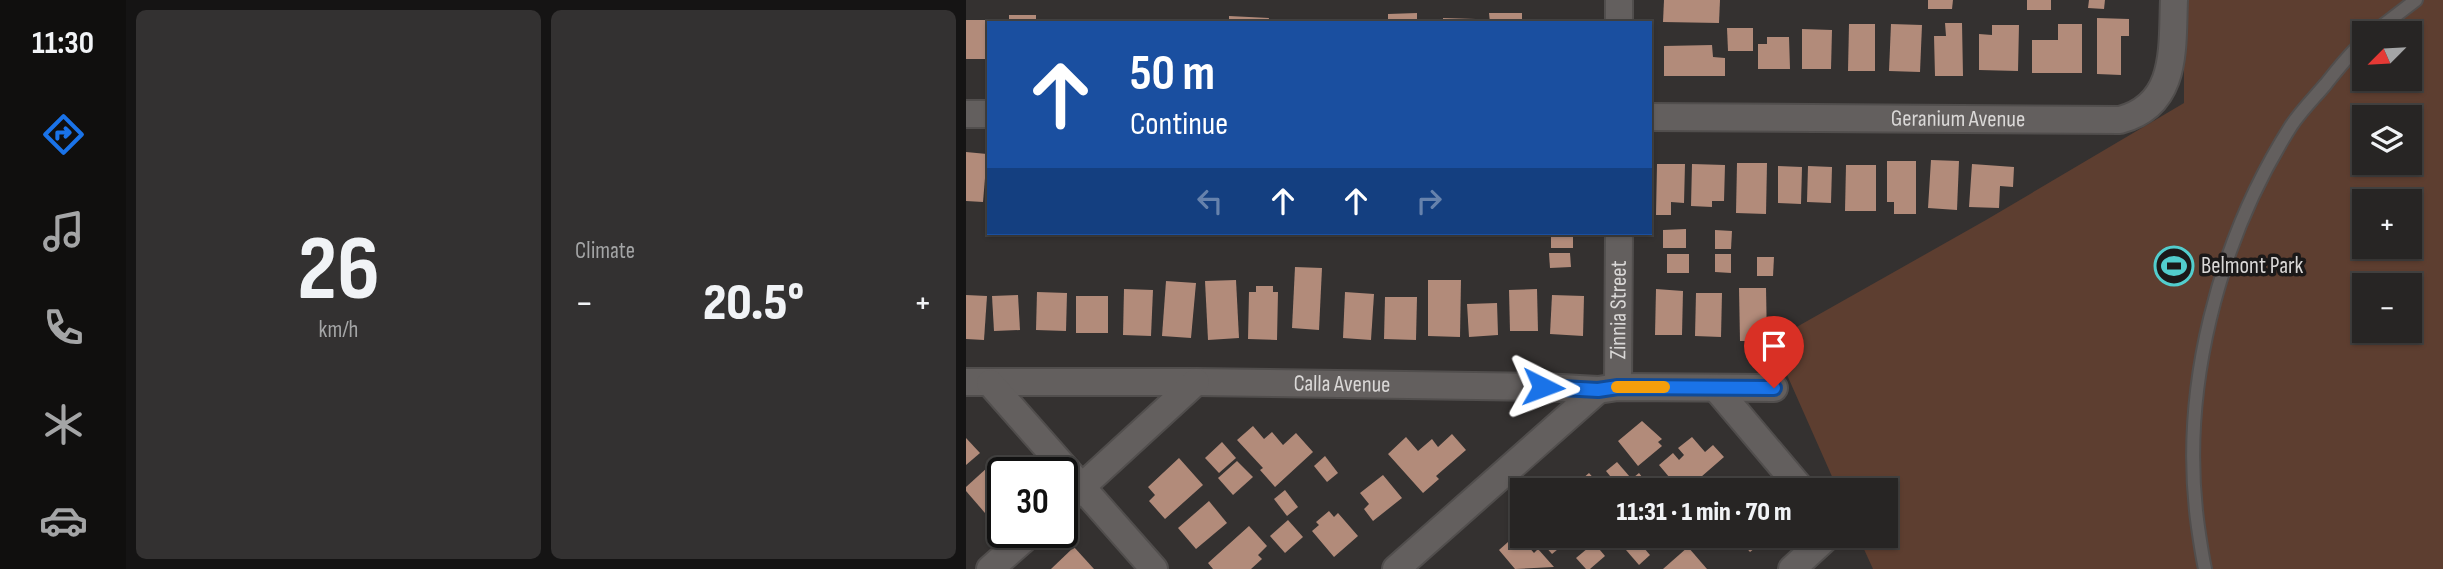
<!DOCTYPE html>
<html lang="en">
<head>
<meta charset="utf-8">
<style>
	body { margin:0; font-family:"Sofia Sans Condensed",sans-serif; background:#333131; color:#f1f3f6; height:100vh; display:flex; flex-direction:column; font-size:26px; white-space:nowrap }
	* { box-sizing:border-box; margin:0 }
	p { font-size:23px; color:#a4a5a6 }
	.icon { flex:none; width:38px; height:38px; fill:none; stroke:currentColor; stroke-width:2; stroke-linecap:round; stroke-linejoin:round }
	.map { position:relative; flex:1; overflow:hidden }
	.panel { display:flex; flex-direction:column; gap:10px; padding:10px; background:#151414; width:840px }
	.panel>* { flex:none }
	.guide { position:absolute; left:21px; top:21px; width:665px; height:214px; border-radius:0px; box-shadow:0 2px 5px #0004,0 0 0 2px #434241; background:#1a4fa0; color:#fff; overflow:hidden }
	.needle { width:46px; rotate:246deg }
	.controls { position:absolute; left:1386px; top:21px; display:grid; gap:14px }
	.controls a { display:grid; place-items:center; width:70px; height:70px; border-radius:0px; background:#272524; box-shadow:0 2px 5px #0004,0 0 0 2px #434241; font-size:35px }
	.speed { position:absolute; left:21px; top:457px; display:flex; gap:14px; font-size:35px; font-weight:700; text-align:center }
	.speed>* { display:grid; place-content:center; width:91px; height:91px; border-radius:50%; background:#272524; box-shadow:0 2px 5px #0004,0 0 0 2px #434241; line-height:1 }
	.speed .limit { border:4px solid #111; border-radius:10px; background:#fff; color:#111 }
	.pin { position:absolute; display:grid; place-items:center; width:60px; height:60px; color:#fff; margin:-72px -30px; border-radius:50% 50% 50% 0; rotate:-45deg; box-shadow:0 0 7px #0007 }
	.pin .icon { rotate:45deg }
	.me { position:absolute; width:77px; margin:-38px; rotate:93deg; stroke-linejoin:round; filter:drop-shadow(0 0 5px #0008) }
	.turn { display:flex; align-items:center; gap:24px; height:147px; padding:0 28px; font-size:32px }
	.turn .icon { width:91px; height:91px; stroke-width:2.5 }
	.turn b { display:block; font-size:49px; line-height:60px }
	.lanes { display:flex; align-items:center; height:66px; padding:0 28px; background:#0003; justify-content:center; gap:35px; direction:ltr }
	.lanes .off { opacity:.35 }
	.big { font-size:52px; font-weight:800; line-height:1.1 }
	.panel .widget { flex:1; display:flex; flex-direction:column; justify-content:center; gap:10px; min-width:0; padding:0 24px; border-radius:10px; background:#333131 }
	.panel .dial { align-items:center; gap:0 }
	.dial b { font-size:91px; line-height:1 }
	.heat { display:flex; justify-content:space-between; align-items:center; font-size:38px; direction:ltr }
	.panel .tiles { flex:1; display:grid; gap:10px; grid-template-columns:repeat(2,1fr) }
	.trip { position:absolute; left:544px; top:478px; width:388px; height:70px; border-radius:0px; background:#272524; box-shadow:0 2px 5px #0004,0 0 0 2px #434241; font-weight:800; line-height:70px; text-align:center }
	main { display:flex; flex:1; min-height:0 }
	.tab-bar { display:flex; flex-direction:column; width:126px; justify-content:space-around; align-items:center; background:#100f0e; color:#a4a5a6 }
	.tab-bar .icon { width:49px; height:49px }
	.tab-bar .current { color:#1a73e8 }
	.tab-bar b { font-size:32px; color:#f1f3f6 }
	.map>svg:first-child { display:block }
	.green { fill:#5d3e30; fill-rule:evenodd }
	.building { fill:#b28b7a }
	.lines { fill:none; stroke-linecap:round; stroke-linejoin:round }
	.lane-casing { stroke:#514e4d; stroke-width:16 }
	.street-casing { stroke:#514e4d; stroke-width:30 }
	.lane { stroke:#635f5e; stroke-width:12 }
	.street { stroke:#635f5e; stroke-width:26 }
	.route-casing { stroke:#114b97; stroke-width:18 }
	.route { stroke:#1a73e8; stroke-width:12 }
	.slow { stroke:#f59e0b; stroke-width:12 }
	.labels { text-anchor:middle; dominant-baseline:central; stroke-width:7; stroke-linejoin:round; paint-order:stroke }
	.street-label { font-size:23px; fill:#dad8d7; stroke:#1b1919 }
	.poi-label { font-size:23px; fill:#dad8d7; stroke:#1b1919; text-anchor:start }
</style>
</head>
<body>
<main>
<nav class="tab-bar">
<b>11:30</b>
<svg class="icon current" aria-label="directions" viewBox="0 0 24 24"><path d="M12 3l9 9-9 9-9-9zM9 14v-3h6M13 9l2 2-2 2"/></svg>
<svg class="icon" aria-label="music" viewBox="0 0 24 24"><path d="M9 18V5l10-2v13"/><circle cx="6" cy="18" r="3"/><circle cx="16" cy="16" r="3"/></svg>
<svg class="icon" aria-label="phone" viewBox="0 0 24 24"><path d="M5 4h4l2 5-3 2q2 4 5 5l2-3 5 2v4C11 20 4 13 5 4z"/></svg>
<svg class="icon" aria-label="climate" viewBox="0 0 24 24"><path d="M12 3v18M4 7l16 10M4 17L20 7"/></svg>
<svg class="icon" aria-label="car" viewBox="0 0 24 24"><path d="M5 17H2v-5l4-1 3-4h7l3 4 3 1v5h-3M9 17h6M6 11h13"/><circle cx="7" cy="17" r="2"/><circle cx="17" cy="17" r="2"/></svg>
</nav>
<section class="panel">
<div class="tiles">
<div class="widget dial"><b>26</b><p>km/h</p></div>
<div class="widget"><p>Climate</p>
<div class="heat"><a>−</a><b class="big">20.5°</b><a>+</a></div>
</div>
</div>
</section>
<div class="map">
<svg width="1477" height="569" viewBox="0 0 1477 569">
	<rect width="100%" height="100%" fill="#343130"/>
	<path class="green" d="M 1218,0 L 1477,0 L 1477,569 L 907,569 L 892,536 L 920,536 L 920,490 L 872,490 L 806,341 L 1020,220 L 1218,103 ZM 1398,33 L 1444,33 L 1444,79 L 1398,79 ZM 1398,117 L 1444,117 L 1444,163 L 1398,163 ZM 1398,201 L 1444,201 L 1444,247 L 1398,247 ZM 1398,285 L 1444,285 L 1444,331 L 1398,331 Z"/>
	<g class="building">
		<polygon points="698,0 754,0 753,23 697,22"/>
		<polygon points="962,0 987,0 986,9 962,9"/>
		<rect x="1061" y="0" width="24" height="10"/>
		<polygon points="1123,0 1139,0 1138,9 1122,8"/>
		<polygon points="451,13 451,23 422,23 422,14"/>
		<polygon points="523,13 556,13 556,23 524,23"/>
		<rect x="43" y="15" width="27" height="8"/>
		<polygon points="263,16 303,18 302,23 263,23"/>
		<polygon points="477,18 510,19 510,23 477,23"/>
		<polygon points="1131,18 1163,19 1163,36 1155,36 1155,75 1131,74"/>
		<rect x="578" y="19" width="36" height="4"/>
		<polygon points="0,20 27,20 27,23 23,23 23,59 0,59"/>
		<polygon points="979,23 996,23 997,76 969,76 968,36 980,36"/>
		<polygon points="883,24 909,24 909,71 882,71"/>
		<polygon points="925,24 956,25 954,72 923,71"/>
		<polygon points="1092,24 1116,24 1116,73 1066,73 1066,40 1092,40"/>
		<polygon points="1026,25 1053,25 1052,71 1013,70 1013,34 1026,35"/>
		<polygon points="761,28 787,28 787,51 762,51"/>
		<polygon points="836,29 866,30 865,69 836,69"/>
		<polygon points="801,37 823,37 824,69 792,69 792,44 801,44"/>
		<polygon points="746,45 747,57 759,58 759,76 698,76 698,46"/>
		<polygon points="0,152 21,154 17,202 0,201"/>
		<polygon points="965,160 993,161 991,210 962,208"/>
		<polygon points="921,161 950,161 950,214 928,214 928,202 921,202"/>
		<polygon points="771,163 801,163 800,214 770,213"/>
		<polygon points="691,164 719,164 718,203 705,202 705,215 690,215"/>
		<polygon points="726,164 759,165 758,201 746,201 746,207 725,206"/>
		<polygon points="1006,164 1048,167 1047,187 1034,186 1033,208 1003,207"/>
		<polygon points="880,165 910,165 910,211 879,211"/>
		<polygon points="812,166 836,167 835,204 812,203"/>
		<polygon points="842,166 866,167 865,203 841,202"/>
		<polygon points="720,229 720,248 697,248 697,230"/>
		<polygon points="749,230 766,231 765,249 749,249"/>
		<rect x="585" y="233" width="22" height="15"/>
		<polygon points="583,253 604,253 605,267 584,268"/>
		<rect x="701" y="254" width="22" height="19"/>
		<polygon points="749,254 765,254 765,273 749,272"/>
		<polygon points="791,257 808,257 807,276 791,276"/>
		<polygon points="329,267 356,268 353,330 326,328"/>
		<polygon points="270,280 273,338 242,340 239,281"/>
		<polygon points="462,280 495,280 494,337 462,336"/>
		<polygon points="200,281 230,283 225,338 196,336"/>
		<polygon points="290,286 307,286 307,292 312,292 311,340 282,339 283,292 290,292"/>
		<polygon points="773,288 800,288 801,341 774,341"/>
		<polygon points="158,289 187,290 185,336 157,335"/>
		<polygon points="571,289 572,331 544,331 543,290"/>
		<polygon points="690,289 717,291 716,335 689,335"/>
		<polygon points="71,292 101,293 100,331 70,330"/>
		<polygon points="379,292 408,294 405,340 377,338"/>
		<polygon points="730,293 756,293 755,337 729,336"/>
		<polygon points="0,295 21,296 18,340 0,339"/>
		<polygon points="52,295 54,330 28,331 26,296"/>
		<polygon points="586,295 618,296 617,336 584,334"/>
		<rect x="110" y="296" width="32" height="37"/>
		<polygon points="419,297 451,297 450,340 418,339"/>
		<polygon points="531,303 532,335 503,337 501,304"/>
		<polygon points="676,421 696,439 692,442 696,446 672,466 652,441"/>
		<polygon points="287,426 298,439 306,432 317,445 330,433 347,452 309,487 294,470 297,468 271,440"/>
		<polygon points="486,434 500,450 470,476 473,479 457,493 422,454 440,437 452,451 466,439 472,447"/>
		<polygon points="726,437 739,452 747,445 758,457 720,490 714,490 693,465 707,453 713,460 718,455 712,448"/>
		<polygon points="0,438 14,453 0,465"/>
		<polygon points="256,442 270,458 253,473 239,458"/>
		<polygon points="359,456 372,473 361,482 348,466"/>
		<polygon points="213,458 237,485 199,519 183,501 189,495 182,487"/>
		<polygon points="271,461 287,477 267,495 252,478"/>
		<polygon points="651,462 664,477 653,487 640,471"/>
		<polygon points="22,467 37,483 37,497 19,513 0,491 0,487"/>
		<polygon points="623,473 638,490 590,490 603,479 609,485"/>
		<polygon points="673,473 682,485 676,490 660,490 657,486"/>
		<polygon points="417,475 436,498 407,521 398,509 403,504 394,493"/>
		<polygon points="319,490 332,507 321,516 308,499"/>
		<polygon points="243,501 261,523 230,549 212,528"/>
		<polygon points="363,511 368,517 372,513 392,536 368,557 346,531 353,525 350,522"/>
		<polygon points="322,520 337,537 319,553 304,536"/>
		<polygon points="283,526 301,546 292,555 296,559 285,569 247,569 242,563"/>
		<polygon points="551,534 568,553 572,549 588,567 549,569 533,550"/>
		<polygon points="570,536 608,536 586,554"/>
		<polygon points="770,536 804,536 784,552"/>
		<polygon points="671,540 684,555 673,565 660,550"/>
		<polygon points="628,543 639,556 624,569 620,569 610,558"/>
		<polygon points="108,547 128,569 85,569"/>
		<polygon points="722,547 741,569 697,569"/>
	</g>
	<g class="lines">
		<defs>
			<g id="lane">
				<polyline points="1407,33 1450,0"/>
				<path d="M 1239,569 C 1236,555 1234,541 1232,527 C 1213,391 1252,241 1325,126 C 1335,111 1348,98 1359,85 C 1372,69 1383,54 1398,41"/>
			</g>
			<g id="street">
				<polyline points="653,23 653,0"/>
				<polyline points="0,114 23,114"/>
				<path id="s1" d="M 684,117 L 1154,120 C 1212,105 1206,48 1208,0"/>
				<path id="s2" d="M 0,382 L 230,382 L 577,387 L 632,390 L 652,387 L 808,388"/>
				<polyline points="24,383 188,569"/>
				<path id="s3" d="M 652,387 L 653,233"/>
				<polyline points="750,388 836,490"/>
				<polyline points="96,505 230,382"/>
				<polyline points="24,569 66,532"/>
				<polyline points="430,569 632,390"/>
				<polyline points="826,569 862,536"/>
			</g>
		</defs>
		<use href="#lane" class="lane-casing"/>
		<use href="#street" class="street-casing"/>
		<use href="#lane" class="lane"/>
		<use href="#street" class="street"/>
	</g>
	<g class="lines">
		<defs>
			<polyline id="route" points="577,387 632,390 652,387 808,388"/>
		</defs>
		<use href="#route" class="route-casing"/>
		<use href="#route" class="route"/>
		<polyline class="slow" points="651,387 698,387"/>
	</g>
	<defs>
		<symbol id="stadium-ring" viewBox="-11 -11 22 22"><circle r="9.5" fill="#1b1919" stroke="#52cdcd" stroke-width="1.5"/><path d="M0-5a6.5 5 0 1 0 0 10a6.5 5 0 1 0 0-10ZM-3.5-1.8h7v3.6h-7Z" fill="#52cdcd"/></symbol>
	</defs>
	<g fill-rule="evenodd">
		<use href="#stadium-ring" x="1186" y="244" width="44" height="44"/>
	</g>
	<g class="labels">
		<g class="street-label">
			<text stroke="none"><textPath href="#s1" startOffset="308">Geranium Avenue</textPath></text>
			<text stroke="none"><textPath href="#s3" startOffset="77">Zinnia Street</textPath></text>
			<text stroke="none"><textPath href="#s2" startOffset="376">Calla Avenue</textPath></text>
		</g>
		<g class="poi-label">
			<text x="1235" y="266">Belmont Park</text>
		</g>
	</g>
</svg>
<div class="controls">
<a><svg class="needle" viewBox="-14 -14 28 28"><path d="M0-13l5 13h-10z" fill="#e53935"/><path d="M0 13l5-13h-10z" fill="#a4a5a6"/></svg></a>
<a><svg class="icon" aria-label="layers" viewBox="0 0 24 24"><path d="M12 4l9 5-9 5-9-5zM3 14l9 5 9-5"/></svg></a>
<a>+</a>
<a>−</a>
</div>
<div class="speed"><div class="limit">30</div></div>
<div class="pin" style="left:808px;top:388px;background:#d93025"><svg class="icon" aria-label="arrive" viewBox="0 0 24 24"><path d="M6 21V4h12l-3 4 3 4H6"/></svg></div>
<svg class="me" style="left:577px;top:387px" viewBox="-20 -20 40 40"><path d="M0-17L14 15 0 8-14 15z" fill="#1a73e8" stroke="#fff" stroke-width="4"/></svg>
<div class="trip">11:31 · 1 min · 70 m</div>
<div class="guide">
<div class="turn"><svg class="icon" aria-label="ahead" viewBox="0 0 24 24"><path d="M12 20V5M6 11l6-6 6 6"/></svg><div><b>50 m</b>Continue</div></div>
<div class="lanes"><svg class="icon off" aria-label="left" viewBox="0 0 24 24"><path d="M17 20v-9H6M10 6l-5 5 5 5"/></svg><svg class="icon" aria-label="ahead" viewBox="0 0 24 24"><path d="M12 20V5M6 11l6-6 6 6"/></svg><svg class="icon" aria-label="ahead" viewBox="0 0 24 24"><path d="M12 20V5M6 11l6-6 6 6"/></svg><svg class="icon off" aria-label="right" viewBox="0 0 24 24"><path d="M7 20v-9h11M14 6l5 5-5 5"/></svg></div>
</div>
</div>
</main>
</body>
</html>
